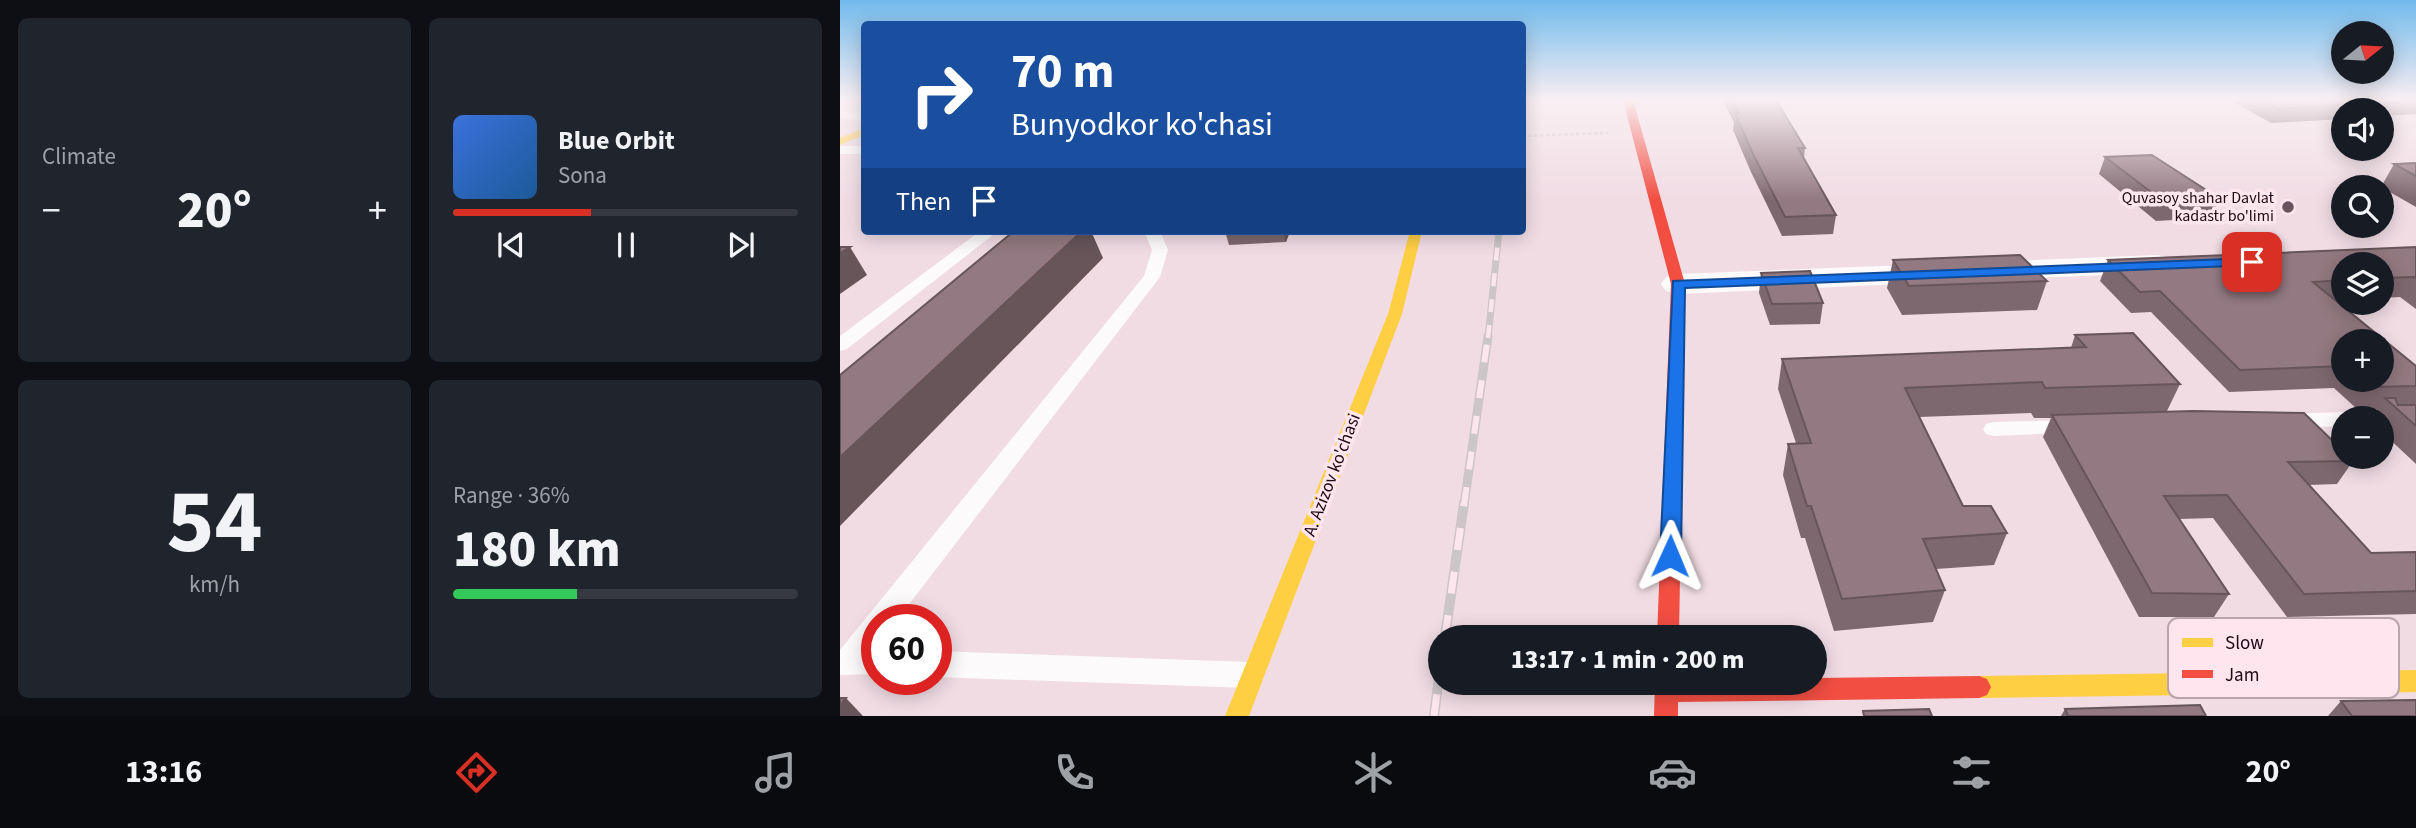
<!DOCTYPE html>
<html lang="en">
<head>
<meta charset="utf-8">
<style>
	body { margin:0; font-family:"Source Sans 3",sans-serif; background:#20242c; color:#f1f3f6; height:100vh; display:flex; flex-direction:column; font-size:26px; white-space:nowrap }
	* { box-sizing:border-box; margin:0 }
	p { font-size:23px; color:#9ea1a6 }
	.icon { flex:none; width:38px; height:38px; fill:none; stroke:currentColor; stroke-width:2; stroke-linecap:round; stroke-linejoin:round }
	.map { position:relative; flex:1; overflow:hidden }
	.drawer { display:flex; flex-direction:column; gap:18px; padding:18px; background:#0d0f14; width:840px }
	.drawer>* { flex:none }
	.top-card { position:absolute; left:21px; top:21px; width:665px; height:214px; border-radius:7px; box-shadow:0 4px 18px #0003; background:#1a4fa0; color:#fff; overflow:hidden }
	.needle { width:46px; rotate:72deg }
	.tools { position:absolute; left:1491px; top:21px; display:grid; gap:14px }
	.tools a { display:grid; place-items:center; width:63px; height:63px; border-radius:50%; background:#171b24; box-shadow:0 4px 18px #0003; font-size:35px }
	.speed { position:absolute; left:21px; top:604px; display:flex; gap:14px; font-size:35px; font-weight:700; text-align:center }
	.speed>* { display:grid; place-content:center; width:91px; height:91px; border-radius:50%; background:#171b24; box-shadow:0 4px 18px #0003; line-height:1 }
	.speed .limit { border:10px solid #d22; background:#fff; color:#111 }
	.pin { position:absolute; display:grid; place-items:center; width:60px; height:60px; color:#fff; margin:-30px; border-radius:14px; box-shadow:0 4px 10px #0006 }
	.me { position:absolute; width:77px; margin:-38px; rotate:1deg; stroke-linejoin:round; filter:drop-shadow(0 0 5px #0008) }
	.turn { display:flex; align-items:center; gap:24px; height:147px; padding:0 35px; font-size:32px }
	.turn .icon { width:91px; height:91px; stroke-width:2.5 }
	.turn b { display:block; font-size:49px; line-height:60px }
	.then { display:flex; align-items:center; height:66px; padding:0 35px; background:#0003; gap:14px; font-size:26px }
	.big { font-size:52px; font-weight:800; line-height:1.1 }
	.drawer .tile { flex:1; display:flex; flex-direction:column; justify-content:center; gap:10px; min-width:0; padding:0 24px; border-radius:10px; background:#20242c }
	.drawer .dial { align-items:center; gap:0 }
	.dial b { font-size:91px; line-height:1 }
	.song { display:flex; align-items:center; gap:21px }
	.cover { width:84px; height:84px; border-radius:10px; background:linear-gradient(135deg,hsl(220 70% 55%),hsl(210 70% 35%)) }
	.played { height:7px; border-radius:4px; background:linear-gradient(90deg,#d93025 40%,#363941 40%) }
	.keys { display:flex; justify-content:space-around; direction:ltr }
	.heat { display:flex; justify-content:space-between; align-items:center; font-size:38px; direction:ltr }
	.charge { height:10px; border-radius:5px; background:linear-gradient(90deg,#34c759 36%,#363941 0) }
	.drawer .tiles { flex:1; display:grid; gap:18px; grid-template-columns:repeat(2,1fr) }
	.trip { position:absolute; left:588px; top:625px; width:399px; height:70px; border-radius:35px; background:#171b24; box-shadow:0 4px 18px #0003; font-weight:800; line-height:70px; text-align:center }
	.tabs { display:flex; height:112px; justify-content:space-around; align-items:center; background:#090b0e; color:#9ea1a6 }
	.tabs .icon { width:49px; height:49px }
	.tabs .on { color:#d93025 }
	.tabs b { font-size:32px; color:#f1f3f6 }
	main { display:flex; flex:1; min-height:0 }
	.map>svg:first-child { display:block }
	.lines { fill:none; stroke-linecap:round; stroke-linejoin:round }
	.path { stroke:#ccc4c7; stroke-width:2.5; stroke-dasharray:3.5 2.5; stroke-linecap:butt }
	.lane { fill:#fdfafb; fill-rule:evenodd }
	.street { fill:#fdfafb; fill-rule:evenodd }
	.slow { fill:#ffcf43; fill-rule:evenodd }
	.jam { fill:#f24e42; fill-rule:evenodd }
	.rail-far2-casing { stroke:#ccc6c8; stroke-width:7 }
	.rail-far1-casing { stroke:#ccc6c8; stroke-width:9 }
	.rail-casing { stroke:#ccc6c8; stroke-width:10 }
	.rail-far2 { stroke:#fee5ee; stroke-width:4.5; stroke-dasharray:13; stroke-linecap:butt }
	.rail-far1 { stroke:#fee5ee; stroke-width:6; stroke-dasharray:18; stroke-linecap:butt }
	.rail { stroke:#fee5ee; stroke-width:7; stroke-dasharray:22; stroke-linecap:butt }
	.wall { fill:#7e686f; fill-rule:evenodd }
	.shaded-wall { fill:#67555a }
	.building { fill:#937981; stroke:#67555a; stroke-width:2 }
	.route { fill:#1a73e8; stroke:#114b97; stroke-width:2 }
	.poi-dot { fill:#68545c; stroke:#fee5ee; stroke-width:2.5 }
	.labels { text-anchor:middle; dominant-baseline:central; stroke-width:7; stroke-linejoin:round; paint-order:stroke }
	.far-poi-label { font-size:16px; fill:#1e0a13; stroke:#fee5ee; text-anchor:end }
	.street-label { font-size:18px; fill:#1e0a13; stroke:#fee5ee }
	.key { fill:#fee5ee; stroke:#bba3ac; stroke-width:2 }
	.key-label { font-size:19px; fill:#1e0a13 }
</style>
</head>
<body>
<main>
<section class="drawer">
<div class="tiles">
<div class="tile"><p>Climate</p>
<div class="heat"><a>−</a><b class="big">20°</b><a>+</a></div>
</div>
<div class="tile">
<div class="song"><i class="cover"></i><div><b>Blue Orbit</b><p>Sona</p></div></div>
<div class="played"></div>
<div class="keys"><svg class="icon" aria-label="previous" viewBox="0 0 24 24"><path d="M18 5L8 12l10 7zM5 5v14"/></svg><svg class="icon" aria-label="pause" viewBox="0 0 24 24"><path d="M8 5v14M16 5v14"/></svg><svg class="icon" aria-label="next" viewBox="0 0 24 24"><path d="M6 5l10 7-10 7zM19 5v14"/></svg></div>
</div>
<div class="tile dial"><b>54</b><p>km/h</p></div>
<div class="tile"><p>Range · 36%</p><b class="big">180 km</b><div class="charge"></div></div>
</div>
</section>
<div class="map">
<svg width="1576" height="716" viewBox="0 0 1576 716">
	<rect width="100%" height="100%" fill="#f1dce4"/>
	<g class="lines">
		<polyline class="path" points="682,136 768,133"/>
		<g class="lane">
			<polygon points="0,110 24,113 24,121 0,118"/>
			<rect x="0" y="146" width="24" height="8"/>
			<polygon points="140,231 158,231 7,349 0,351 0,336"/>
			<polygon points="304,231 320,231 328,250 320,277 57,620 37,620 37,646 34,650 37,650 37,674 0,675 0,650 304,276 312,250"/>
			<polygon points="1576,410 1576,424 1542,425 1542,418 1503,418 1503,426 1445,428 1438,426 1434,421 1438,416 1445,414 1503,412 1511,415 1520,411"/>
			<polygon points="1233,420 1241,422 1244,427 1241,432 1154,436 1146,434 1143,429 1146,424 1154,422"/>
			<polygon points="96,651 409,662 419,666 423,675 419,684 409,688 96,677"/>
		</g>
		<polygon class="street" points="1318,255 1330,258 1335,265 1330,272 838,294 826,291 821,284 826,277 838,274"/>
		<g class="slow">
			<polygon points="24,128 24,135 0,145 0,138"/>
			<polygon points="570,231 582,231 562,314 409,716 385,716 548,314"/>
			<polygon points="1576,670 1576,692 1139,698 1131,695 1127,687 1131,679 1139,676"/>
		</g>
		<g class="jam">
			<polygon points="783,100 793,100 845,284 839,637 817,637 831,284"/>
			<polygon points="1139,676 1147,679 1151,687 1147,695 1139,698 838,702 838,716 814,716 815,682 975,682 975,678"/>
		</g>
		<defs>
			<polyline id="rail-far2" points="648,338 659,231"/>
			<polyline id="rail-far1" points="624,505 648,336"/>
			<g id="rail">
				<polyline points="605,637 624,503"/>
				<polyline points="594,716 600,670"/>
			</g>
		</defs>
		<use href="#rail-far2" class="rail-far2-casing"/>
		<use href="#rail-far1" class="rail-far1-casing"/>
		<use href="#rail" class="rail-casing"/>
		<use href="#rail-far2" class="rail-far2"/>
		<use href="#rail-far1" class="rail-far1"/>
		<use href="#rail" class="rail"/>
	</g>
	<g class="wall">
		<polygon points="883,100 936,100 965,148 964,158 996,215 993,234 942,236 911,172 893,130 894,123"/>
		<polygon points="1390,100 1576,100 1576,114 1542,116 1542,110 1503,110 1503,119 1431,123"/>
		<polygon points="1265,157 1380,199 1371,218 1316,221 1259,174"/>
		<polygon points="1576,163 1576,207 1541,187 1554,164"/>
		<polygon points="385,231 450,231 446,242 389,245"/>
		<path d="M 1576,247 L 1576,309 L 1560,297 L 1542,298 L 1542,264 L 1503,264 L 1503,300 L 1496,301 L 1576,366 L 1576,464 L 1542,432 L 1542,418 L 1531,418 L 1537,409 L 1517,409 L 1494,388 L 1389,392 L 1311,312 L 1291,313 L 1260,281 L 1268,260 ZM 1503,341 L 1542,380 L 1503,380 Z"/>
		<polygon points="1053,260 1207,281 1197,310 1062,315 1047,288"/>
		<polygon points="921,273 983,303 980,324 930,325 919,293"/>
		<polygon points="1235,335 1340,384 1327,411 1513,461 1497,484 1468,485 1531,553 1576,552 1576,614 1447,617 1373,518 1339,519 1389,594 1374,617 1299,617 1203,437 1211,418 1194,418 1191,413 1079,417 1123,506 1167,533 1154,565 1096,569 1105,590 1093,622 994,631 965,538 961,538 943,475 948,444 956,443 938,389 942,359 1231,348"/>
		<polygon points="1501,701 1576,716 1488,716"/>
		<polygon points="1225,709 1366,716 1221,716"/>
	</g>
	<g class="shaded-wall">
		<polygon points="242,231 251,231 263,258 0,526 0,457"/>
		<polygon points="443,231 450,231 446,242"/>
		<polygon points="10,247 27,275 0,294 0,253"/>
		<polygon points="6,698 23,716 0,716 0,705"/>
	</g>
	<g class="building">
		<polygon points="892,100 936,100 965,148 958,148 996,215 945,217 913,154 895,113 899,113"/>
		<polygon points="1422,100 1576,100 1576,101 1438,109"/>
		<polygon points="1312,155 1380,199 1324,202 1265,157"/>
		<polygon points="1576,163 1576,176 1554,164"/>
		<polygon points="174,231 242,231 0,457 0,375"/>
		<polygon points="0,247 10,247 0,253"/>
		<polygon points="1576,247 1576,278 1574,277 1542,278 1542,264 1503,264 1503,280 1473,282 1576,366 1576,386 1532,387 1524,380 1542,380 1542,341 1503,341 1503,366 1400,370 1320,291 1300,292 1268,260"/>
		<polygon points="1180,255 1207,281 1069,286 1053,260"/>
		<polygon points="970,271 983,303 932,304 921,273"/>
		<polygon points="1293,333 1340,384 1205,388 1202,382 1065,388 1123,506 1151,506 1167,533 1083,539 1105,590 1002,599 971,506 967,506 948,444 971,443 942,359 1246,347 1235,335"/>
		<polygon points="1545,398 1555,398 1558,405 1576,405 1576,426"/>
		<polygon points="1353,411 1464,413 1503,451 1503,457 1509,457 1513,461 1448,462 1531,553 1576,552 1576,591 1464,594 1387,495 1324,496 1389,594 1312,593 1212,415"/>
		<polygon points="0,698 6,698 0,705"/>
		<polygon points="1576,700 1576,716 1512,716 1501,701"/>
		<polygon points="1360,705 1366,716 1228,716 1225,709"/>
		<polygon points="1089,709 1092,716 1024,716 1023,711"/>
	</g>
	<linearGradient id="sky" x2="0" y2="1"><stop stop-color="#71baec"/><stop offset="0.5" stop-color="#f9eff3"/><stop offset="1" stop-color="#f9eff3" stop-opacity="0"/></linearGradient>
	<rect width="1576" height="200" fill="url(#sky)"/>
	<polygon class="route" points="1412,258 1419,262 1417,265 845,288 841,556 838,561 823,561 820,556 833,281"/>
	<circle class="poi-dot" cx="1448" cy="207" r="7"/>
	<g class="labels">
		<g class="far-poi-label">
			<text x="1434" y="198">Quvasoy shahar Davlat<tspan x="1434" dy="18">kadastr bo'limi</tspan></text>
		</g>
		<g class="street-label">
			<text transform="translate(492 475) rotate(-69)">A. Azizov ko'chasi</text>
		</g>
	</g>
	<rect x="1328" y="618" width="231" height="80" rx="10" class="key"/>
	<rect x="1342" y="638" width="31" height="9" fill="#ffcf43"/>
	<rect x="1342" y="670" width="31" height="8" fill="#f24e42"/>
	<g class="key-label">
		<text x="1385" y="649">Slow</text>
		<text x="1385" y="681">Jam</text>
	</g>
</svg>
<div class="tools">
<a><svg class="needle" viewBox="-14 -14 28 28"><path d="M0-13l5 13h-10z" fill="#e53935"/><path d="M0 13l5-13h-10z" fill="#9ea1a6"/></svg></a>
<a><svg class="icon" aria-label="sound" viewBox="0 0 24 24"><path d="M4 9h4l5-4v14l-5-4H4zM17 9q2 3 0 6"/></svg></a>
<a><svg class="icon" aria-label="search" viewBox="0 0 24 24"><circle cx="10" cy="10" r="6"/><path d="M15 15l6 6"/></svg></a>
<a><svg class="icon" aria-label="layers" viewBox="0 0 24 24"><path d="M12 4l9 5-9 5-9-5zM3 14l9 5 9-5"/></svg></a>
<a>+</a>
<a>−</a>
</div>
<div class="speed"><div class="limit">60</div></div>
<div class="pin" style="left:1412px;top:262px;background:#d93025"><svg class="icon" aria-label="arrive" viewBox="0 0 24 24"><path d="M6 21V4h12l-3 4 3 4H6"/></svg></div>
<svg class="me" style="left:830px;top:556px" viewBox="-20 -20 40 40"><path d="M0-17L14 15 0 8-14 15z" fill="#1a73e8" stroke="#fff" stroke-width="4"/></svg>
<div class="trip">13:17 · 1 min · 200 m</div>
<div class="top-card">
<div class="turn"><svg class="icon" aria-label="right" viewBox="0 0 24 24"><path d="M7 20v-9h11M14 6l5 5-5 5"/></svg><div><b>70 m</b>Bunyodkor ko'chasi</div></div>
<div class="then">Then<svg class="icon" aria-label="arrive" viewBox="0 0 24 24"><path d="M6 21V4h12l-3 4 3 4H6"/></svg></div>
</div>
</div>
</main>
<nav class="tabs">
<b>13:16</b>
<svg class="icon on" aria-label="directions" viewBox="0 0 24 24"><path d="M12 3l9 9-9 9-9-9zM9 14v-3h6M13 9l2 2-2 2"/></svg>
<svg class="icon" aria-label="music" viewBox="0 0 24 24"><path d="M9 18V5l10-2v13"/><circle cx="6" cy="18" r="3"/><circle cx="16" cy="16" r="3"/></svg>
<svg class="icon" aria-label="phone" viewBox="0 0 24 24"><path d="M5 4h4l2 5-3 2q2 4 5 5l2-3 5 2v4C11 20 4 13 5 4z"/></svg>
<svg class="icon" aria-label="climate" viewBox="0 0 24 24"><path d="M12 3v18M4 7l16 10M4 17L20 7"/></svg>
<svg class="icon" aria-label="car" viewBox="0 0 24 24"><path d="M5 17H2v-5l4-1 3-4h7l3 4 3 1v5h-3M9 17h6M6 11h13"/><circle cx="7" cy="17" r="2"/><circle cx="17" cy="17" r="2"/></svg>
<svg class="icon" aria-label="filters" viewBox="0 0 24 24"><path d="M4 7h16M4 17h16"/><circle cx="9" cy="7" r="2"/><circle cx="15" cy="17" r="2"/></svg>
<b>20°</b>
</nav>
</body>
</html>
